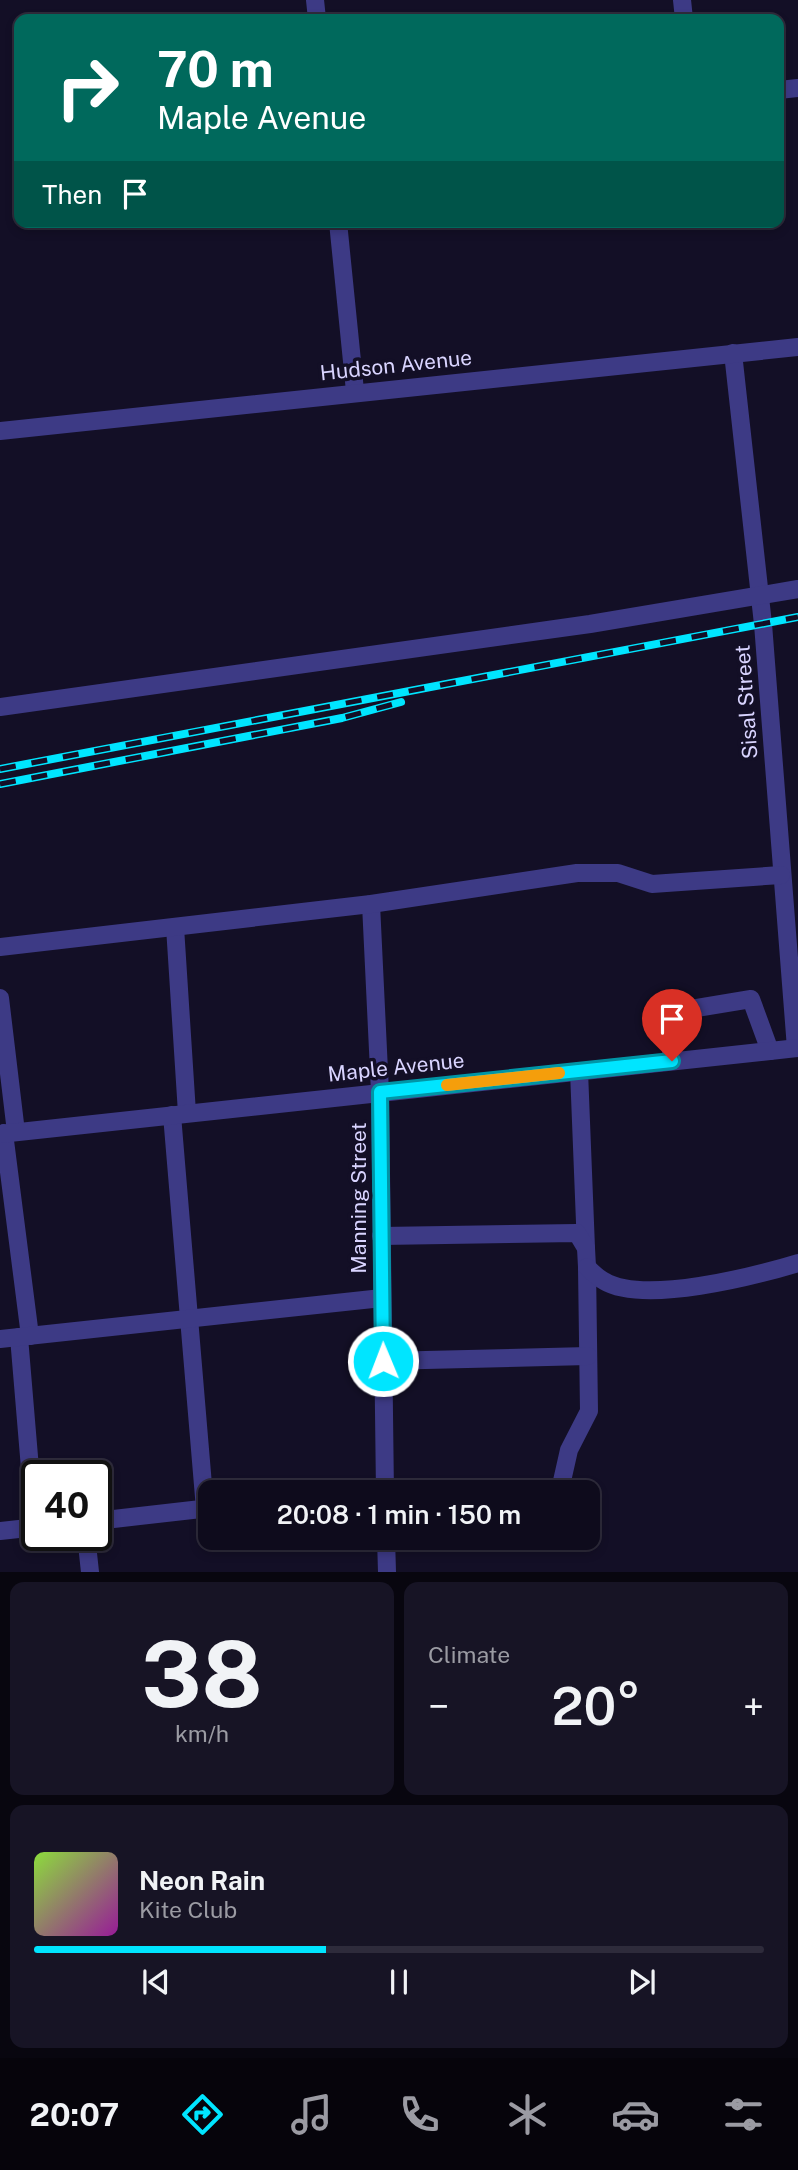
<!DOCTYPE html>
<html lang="en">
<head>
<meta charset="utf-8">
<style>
	body { margin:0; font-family:"Public Sans",sans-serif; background:#171425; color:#f1f3f6; height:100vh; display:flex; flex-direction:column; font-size:26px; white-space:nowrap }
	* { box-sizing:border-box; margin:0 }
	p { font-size:23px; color:#9b9ba3 }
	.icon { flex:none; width:38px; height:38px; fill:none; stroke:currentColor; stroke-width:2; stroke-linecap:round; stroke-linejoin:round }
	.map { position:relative; height:1572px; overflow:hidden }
	.sheet { display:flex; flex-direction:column; gap:10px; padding:10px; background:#08060f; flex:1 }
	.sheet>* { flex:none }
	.banner { position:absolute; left:14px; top:14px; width:770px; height:214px; border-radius:14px; box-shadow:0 4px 10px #0003,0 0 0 2px #2e2b3b; background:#00695c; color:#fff; overflow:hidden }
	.speed { position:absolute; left:21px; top:1460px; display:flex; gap:14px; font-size:35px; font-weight:700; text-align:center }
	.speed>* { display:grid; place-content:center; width:91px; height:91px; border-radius:50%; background:#0e0b1c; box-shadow:0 4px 10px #0003,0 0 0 2px #2e2b3b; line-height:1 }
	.speed .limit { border:4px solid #111; border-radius:10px; background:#fff; color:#111 }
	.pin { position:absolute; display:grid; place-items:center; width:60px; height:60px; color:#fff; margin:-72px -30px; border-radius:50% 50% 50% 0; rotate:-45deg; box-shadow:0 0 7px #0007 }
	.pin .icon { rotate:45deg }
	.me { position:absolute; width:77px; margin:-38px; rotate:359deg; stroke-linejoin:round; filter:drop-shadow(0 0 5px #0008) }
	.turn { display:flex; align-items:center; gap:24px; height:147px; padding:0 28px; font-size:32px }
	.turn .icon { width:91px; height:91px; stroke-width:2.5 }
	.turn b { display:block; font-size:49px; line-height:60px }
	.then { display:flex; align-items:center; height:66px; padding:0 28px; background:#0003; gap:14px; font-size:26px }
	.big { font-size:52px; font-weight:600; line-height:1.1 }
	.sheet .tile { flex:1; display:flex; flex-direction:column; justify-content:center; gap:10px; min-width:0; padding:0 24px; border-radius:14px; background:#171425 }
	.sheet .dial { align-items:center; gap:0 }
	.dial b { font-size:91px; line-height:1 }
	.song { display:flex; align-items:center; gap:21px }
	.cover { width:84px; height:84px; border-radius:10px; background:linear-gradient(135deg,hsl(90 70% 55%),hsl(300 70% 35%)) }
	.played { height:7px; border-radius:4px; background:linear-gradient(90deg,#00e5ff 40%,#2e2b3b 40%) }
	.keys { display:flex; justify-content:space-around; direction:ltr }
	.heat { display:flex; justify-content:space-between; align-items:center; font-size:38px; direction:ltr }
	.sheet .tiles { flex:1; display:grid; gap:10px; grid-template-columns:1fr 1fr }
	.tile:last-child { grid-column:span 2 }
	.trip { position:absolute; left:198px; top:1480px; width:402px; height:70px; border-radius:14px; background:#0e0b1c; box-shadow:0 4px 10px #0003,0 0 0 2px #2e2b3b; font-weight:600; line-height:70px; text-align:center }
	.menu { display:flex; height:112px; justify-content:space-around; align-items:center; background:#06040b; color:#9b9ba3 }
	.menu .icon { width:49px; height:49px }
	.menu .current { color:#00e5ff }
	.menu b { font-size:32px; color:#f1f3f6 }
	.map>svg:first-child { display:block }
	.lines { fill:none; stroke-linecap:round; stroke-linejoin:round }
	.minor { stroke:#3d3a85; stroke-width:18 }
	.rail-casing { stroke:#00e5ff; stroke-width:8 }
	.rail { stroke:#130f26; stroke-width:5; stroke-dasharray:16; stroke-linecap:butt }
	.route-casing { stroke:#0095a6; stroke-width:18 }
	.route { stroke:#00e5ff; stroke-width:12 }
	.slow { stroke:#f59e0b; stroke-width:12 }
	.labels { text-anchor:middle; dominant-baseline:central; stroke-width:7; stroke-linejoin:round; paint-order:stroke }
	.street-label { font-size:21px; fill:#d9d4ff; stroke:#130f26 }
</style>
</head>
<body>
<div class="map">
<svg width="798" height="1572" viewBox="0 0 798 1572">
	<rect width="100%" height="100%" fill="#130f26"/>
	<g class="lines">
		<g class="minor">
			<polyline points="315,0 317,19"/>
			<polyline points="682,0 684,19"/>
			<polyline points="779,90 798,88"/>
			<polyline points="338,222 355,391"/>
			<polyline points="733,353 763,624 796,1048"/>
			<polyline points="0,431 798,347"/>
			<polyline points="0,707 590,624 798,589"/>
			<polyline points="371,904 380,1092 385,1493"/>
			<polyline points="175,927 187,1113"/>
			<polyline points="0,947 371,904 577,873 618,873 652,884 781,875"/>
			<polyline points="0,998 16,1132"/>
			<polyline points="672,1061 667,1013 751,999 770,1051"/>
			<polyline points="579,1071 586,1248"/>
			<polyline points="172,1115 205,1509"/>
			<polyline points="4,1133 30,1336"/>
			<polyline points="0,1134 798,1048"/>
			<polyline points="381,1236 577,1233 586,1248 587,1267 589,1411 569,1450 562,1481 555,1493"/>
			<path d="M 587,1267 C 592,1272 598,1278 604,1281 C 644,1305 755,1276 798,1263"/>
			<polyline points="19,1337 35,1528"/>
			<polyline points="0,1339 382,1298"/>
			<polyline points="383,1361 588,1356"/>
			<polyline points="350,1493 385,1489"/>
			<polyline points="96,1521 210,1508"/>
			<polyline points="0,1531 37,1527"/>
			<polyline points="86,1535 90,1572"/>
			<polyline points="386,1538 387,1572"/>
		</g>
		<defs>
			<g id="rail">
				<polyline points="0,769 798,617"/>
				<polyline points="0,784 342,718 401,702"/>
			</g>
		</defs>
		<use href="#rail" class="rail-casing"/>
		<use href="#rail" class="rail"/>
	</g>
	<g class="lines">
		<defs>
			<polyline id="route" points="383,1361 380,1092 672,1061"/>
		</defs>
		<use href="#route" class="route-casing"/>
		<use href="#route" class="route"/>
		<polyline class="slow" points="447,1085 559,1073"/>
	</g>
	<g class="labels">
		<g class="street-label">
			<text transform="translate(396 365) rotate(-6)">Hudson Avenue</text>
			<text transform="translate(746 702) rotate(-94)">Sisal Street</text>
			<text transform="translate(396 1067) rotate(-6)">Maple Avenue</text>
			<text transform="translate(358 1198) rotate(-90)">Manning Street</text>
		</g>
	</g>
</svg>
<div class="speed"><div class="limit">40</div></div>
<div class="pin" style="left:672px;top:1061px;background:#d93025"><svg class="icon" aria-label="arrive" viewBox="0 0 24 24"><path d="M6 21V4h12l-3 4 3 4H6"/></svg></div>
<svg class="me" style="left:383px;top:1361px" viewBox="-20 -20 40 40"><circle r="17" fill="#00e5ff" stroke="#fff" stroke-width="3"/><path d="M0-11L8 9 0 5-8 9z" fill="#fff"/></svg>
<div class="trip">20:08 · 1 min · 150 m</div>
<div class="banner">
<div class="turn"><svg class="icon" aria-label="right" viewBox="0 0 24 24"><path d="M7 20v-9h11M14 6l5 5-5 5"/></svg><div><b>70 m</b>Maple Avenue</div></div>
<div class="then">Then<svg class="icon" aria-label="arrive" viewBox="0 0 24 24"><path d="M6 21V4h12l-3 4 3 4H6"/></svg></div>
</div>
</div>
<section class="sheet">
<div class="tiles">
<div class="tile dial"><b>38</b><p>km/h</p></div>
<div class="tile"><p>Climate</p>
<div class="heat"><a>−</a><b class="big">20°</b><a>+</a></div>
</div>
<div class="tile">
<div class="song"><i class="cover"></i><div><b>Neon Rain</b><p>Kite Club</p></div></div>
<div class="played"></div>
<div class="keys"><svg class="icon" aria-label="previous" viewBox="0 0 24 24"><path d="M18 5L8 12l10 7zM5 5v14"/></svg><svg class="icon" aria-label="pause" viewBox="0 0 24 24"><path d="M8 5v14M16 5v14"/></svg><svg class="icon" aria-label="next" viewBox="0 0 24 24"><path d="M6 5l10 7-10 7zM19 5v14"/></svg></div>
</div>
</div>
</section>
<nav class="menu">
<b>20:07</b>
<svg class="icon current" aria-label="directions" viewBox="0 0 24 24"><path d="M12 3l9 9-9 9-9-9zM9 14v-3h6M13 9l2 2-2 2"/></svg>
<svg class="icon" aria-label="music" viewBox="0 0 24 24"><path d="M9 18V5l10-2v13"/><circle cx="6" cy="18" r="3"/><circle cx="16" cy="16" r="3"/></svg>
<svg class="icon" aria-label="phone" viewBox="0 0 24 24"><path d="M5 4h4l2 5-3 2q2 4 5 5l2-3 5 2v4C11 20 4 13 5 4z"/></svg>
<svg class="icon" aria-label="climate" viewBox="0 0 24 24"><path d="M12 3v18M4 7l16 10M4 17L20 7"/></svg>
<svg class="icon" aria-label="car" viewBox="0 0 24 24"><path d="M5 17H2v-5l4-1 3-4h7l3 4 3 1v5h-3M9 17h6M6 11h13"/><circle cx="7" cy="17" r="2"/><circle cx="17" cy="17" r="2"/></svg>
<svg class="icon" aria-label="filters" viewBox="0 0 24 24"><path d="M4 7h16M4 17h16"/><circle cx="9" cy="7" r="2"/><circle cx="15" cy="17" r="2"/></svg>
</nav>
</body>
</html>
